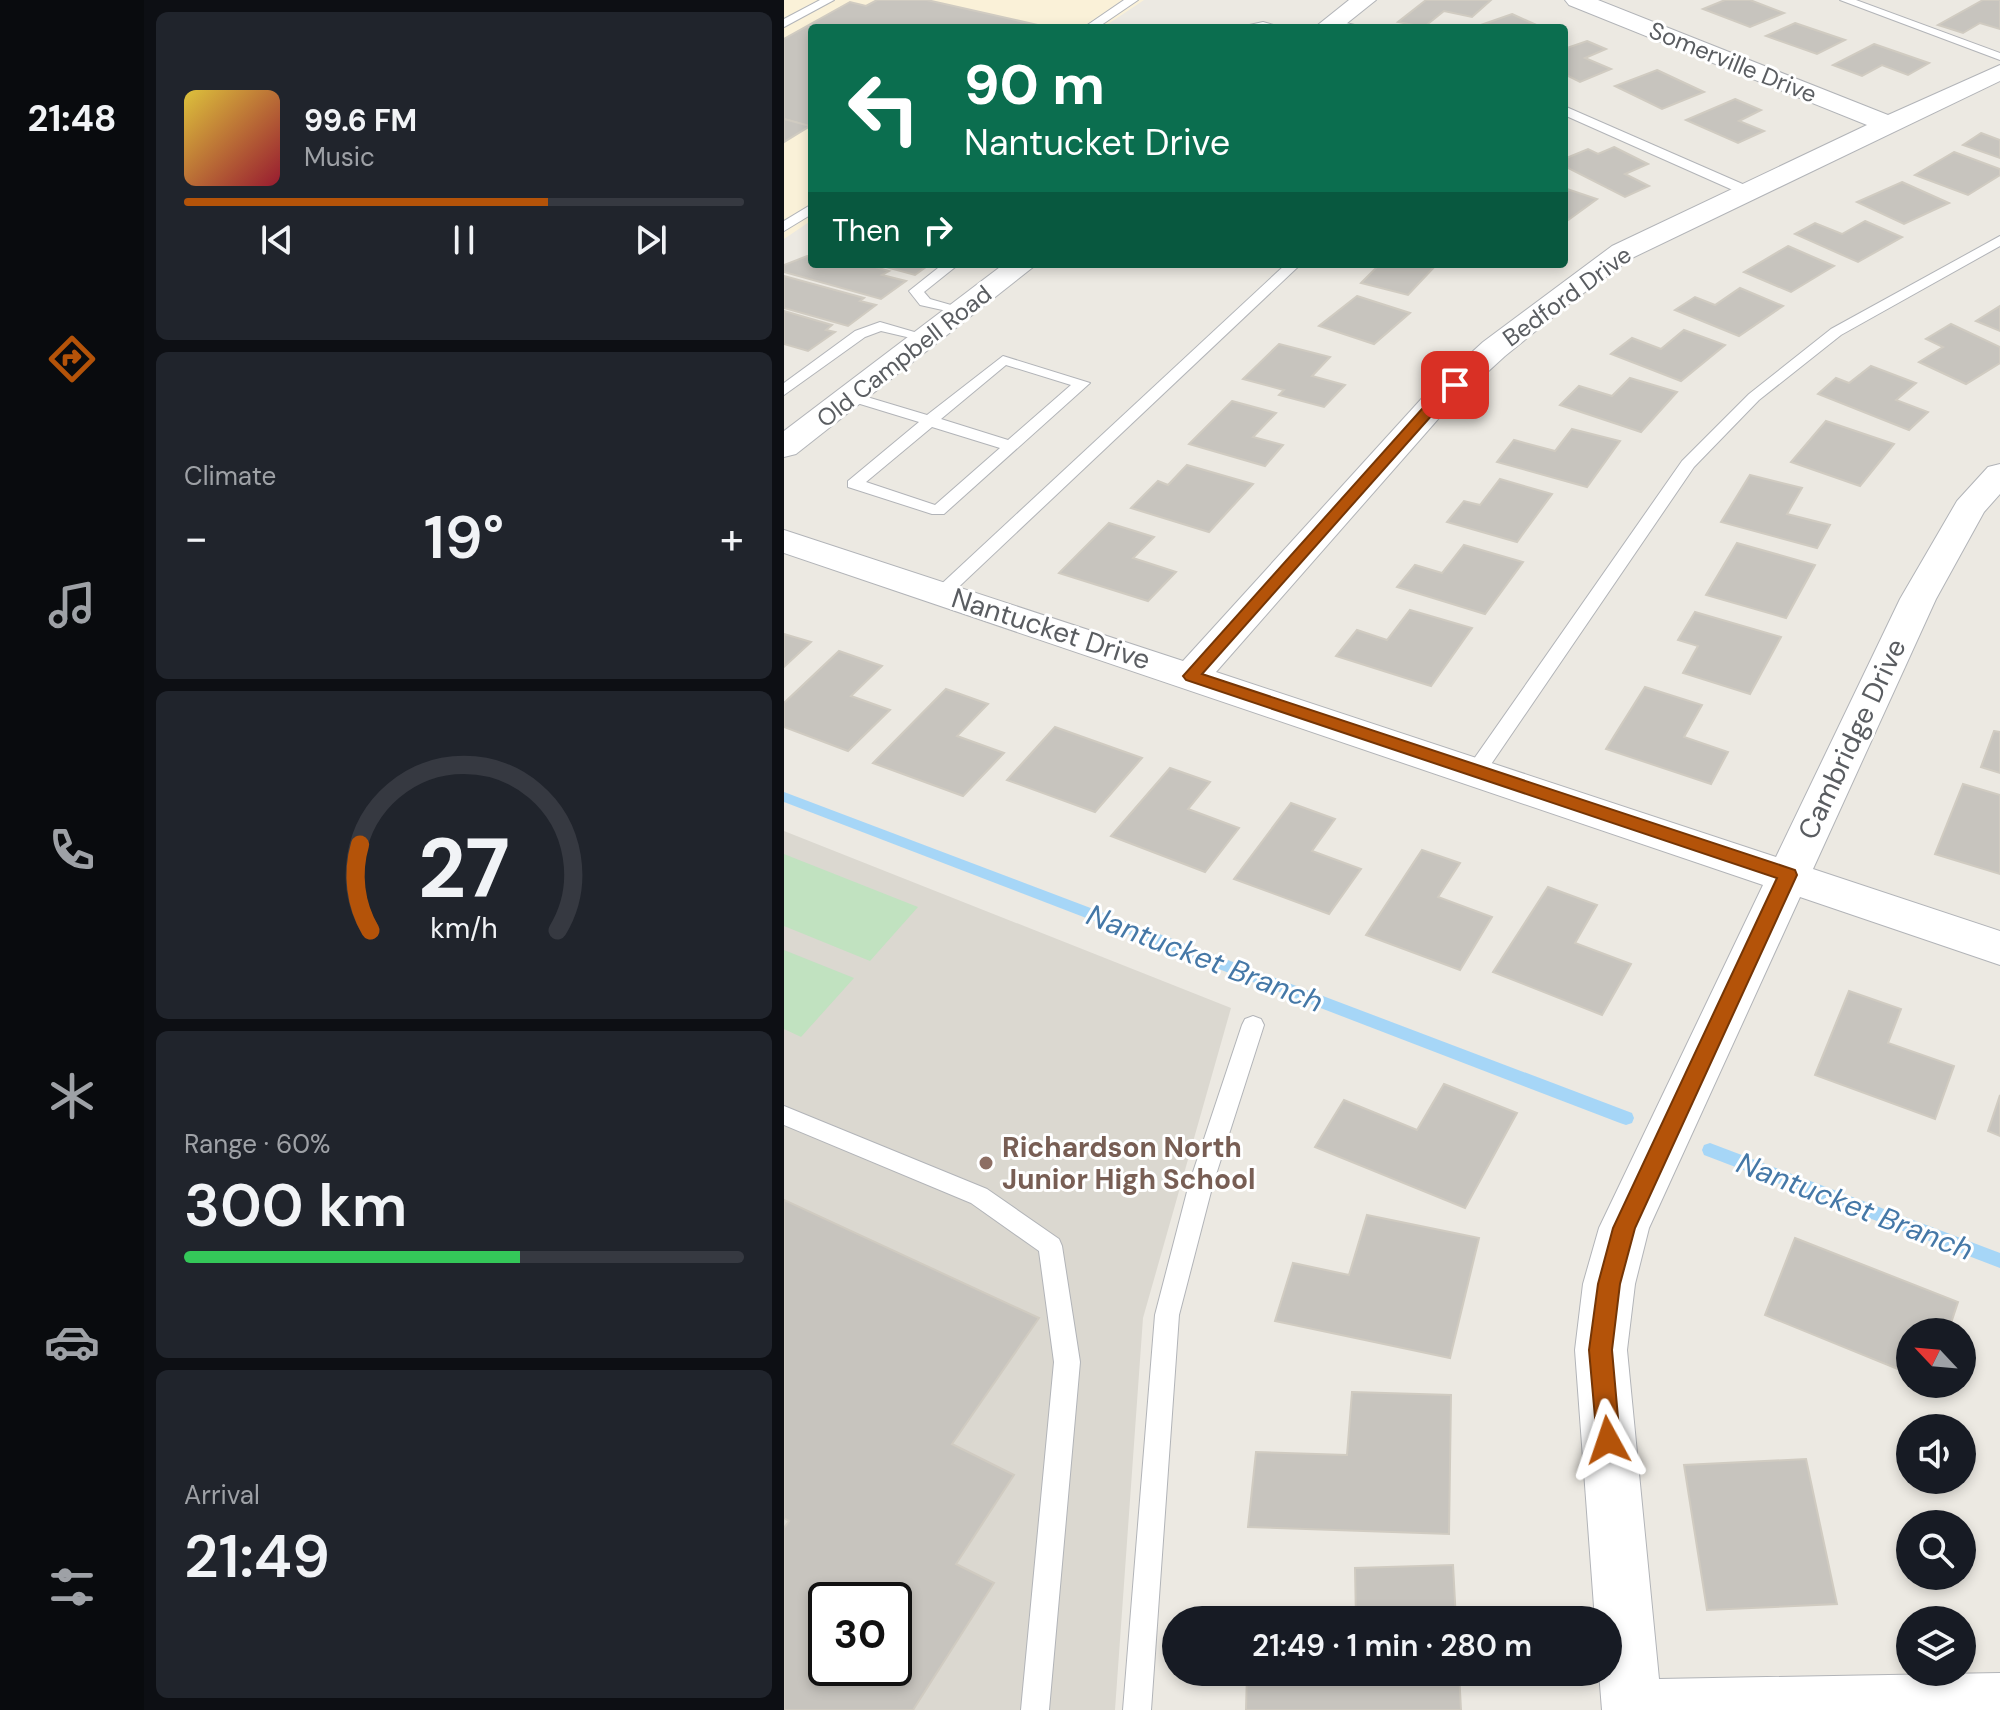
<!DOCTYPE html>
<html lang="en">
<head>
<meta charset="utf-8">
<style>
	body { margin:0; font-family:"DM Sans",sans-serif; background:#20242c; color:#f1f3f6; height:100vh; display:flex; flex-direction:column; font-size:30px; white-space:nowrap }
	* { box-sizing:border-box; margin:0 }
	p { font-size:26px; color:#9ea1a6 }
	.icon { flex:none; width:44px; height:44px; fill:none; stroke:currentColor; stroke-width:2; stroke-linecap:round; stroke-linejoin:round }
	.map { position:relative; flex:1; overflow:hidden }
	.details { display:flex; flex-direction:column; gap:12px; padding:12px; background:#0d0f14; width:640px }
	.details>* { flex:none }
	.top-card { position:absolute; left:24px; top:24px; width:760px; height:244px; border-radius:8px; box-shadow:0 4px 12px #0003; background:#0b6e4f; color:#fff; overflow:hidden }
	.needle { width:52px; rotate:296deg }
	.tools { position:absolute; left:1112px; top:1318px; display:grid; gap:16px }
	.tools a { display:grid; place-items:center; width:80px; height:80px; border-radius:50%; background:#171b24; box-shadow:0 4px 12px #0003; font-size:40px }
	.speed { position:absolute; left:24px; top:1582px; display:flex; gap:16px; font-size:40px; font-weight:700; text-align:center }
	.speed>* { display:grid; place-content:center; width:104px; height:104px; border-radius:50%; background:#171b24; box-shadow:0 4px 12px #0003; line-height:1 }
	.speed .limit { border:4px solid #111; border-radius:12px; background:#fff; color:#111 }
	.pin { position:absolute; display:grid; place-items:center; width:68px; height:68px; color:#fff; margin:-34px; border-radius:16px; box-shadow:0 4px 12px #0006 }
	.me { position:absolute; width:88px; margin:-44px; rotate:355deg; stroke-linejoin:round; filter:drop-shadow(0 0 6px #0008) }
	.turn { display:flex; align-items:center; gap:28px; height:168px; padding:0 24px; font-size:36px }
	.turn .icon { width:104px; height:104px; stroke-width:2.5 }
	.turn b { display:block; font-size:56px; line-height:68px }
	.then { display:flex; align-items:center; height:76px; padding:0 24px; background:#0003; gap:16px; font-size:30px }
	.big { font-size:60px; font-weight:600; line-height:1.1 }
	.details .card { flex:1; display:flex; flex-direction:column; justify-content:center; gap:12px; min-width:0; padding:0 28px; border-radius:12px; background:#20242c }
	.details .dial { align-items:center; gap:0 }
	.dial svg { height:208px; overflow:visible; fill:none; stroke:#363941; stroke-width:7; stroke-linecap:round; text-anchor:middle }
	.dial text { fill:#f1f3f6; stroke:none }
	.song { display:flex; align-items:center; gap:24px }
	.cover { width:96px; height:96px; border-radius:12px; background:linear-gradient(135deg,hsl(50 70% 55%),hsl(350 70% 35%)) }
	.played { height:8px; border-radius:4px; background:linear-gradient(90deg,#b45309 65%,#363941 65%) }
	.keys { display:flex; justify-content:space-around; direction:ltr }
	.heat { display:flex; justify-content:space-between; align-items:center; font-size:44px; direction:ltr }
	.charge { height:12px; border-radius:6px; background:linear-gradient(90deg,#34c759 60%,#363941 0) }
	.trip { position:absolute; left:378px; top:1606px; width:460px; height:80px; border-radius:40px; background:#171b24; box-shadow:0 4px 12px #0003; font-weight:600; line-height:80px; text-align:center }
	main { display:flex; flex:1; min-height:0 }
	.dock { display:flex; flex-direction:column; width:144px; justify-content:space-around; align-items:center; background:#090b0e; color:#9ea1a6 }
	.dock .icon { width:56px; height:56px }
	.dock .on { color:#b45309 }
	.dock b { font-size:36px; color:#f1f3f6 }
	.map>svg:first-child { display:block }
	.commercial { fill:#faf1d8 }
	.education { fill:#dbd8d0; fill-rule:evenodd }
	.green { fill:#c1e2c0 }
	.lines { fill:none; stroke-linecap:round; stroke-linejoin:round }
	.stream { fill:#a6d6f7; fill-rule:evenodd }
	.building { fill:#c7c4be; stroke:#d0cbc1; stroke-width:2; fill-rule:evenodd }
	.lane-casing { stroke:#b2b4b8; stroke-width:2 }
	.street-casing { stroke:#b2b4b8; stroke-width:2 }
	.lane { fill:#fff; fill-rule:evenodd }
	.street { fill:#fff; fill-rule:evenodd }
	.route { fill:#b45309; stroke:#753606; stroke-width:2 }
	.education-dot { fill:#8d6e63; stroke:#fff; stroke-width:3 }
	.labels { text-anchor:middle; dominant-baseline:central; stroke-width:6; stroke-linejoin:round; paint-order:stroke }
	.far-street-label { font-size:24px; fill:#5a5d61; stroke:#fff }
	.street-label { font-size:28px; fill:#5a5d61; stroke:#fff }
	.education-label { font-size:28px; font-weight:bold; fill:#785e54; stroke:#fff; text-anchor:start }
	.water-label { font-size:30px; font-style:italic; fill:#4578a7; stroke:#fff }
</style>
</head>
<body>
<main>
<nav class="dock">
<b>21:48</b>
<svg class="icon on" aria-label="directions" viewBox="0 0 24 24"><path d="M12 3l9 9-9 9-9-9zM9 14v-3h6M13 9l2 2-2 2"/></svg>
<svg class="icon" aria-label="music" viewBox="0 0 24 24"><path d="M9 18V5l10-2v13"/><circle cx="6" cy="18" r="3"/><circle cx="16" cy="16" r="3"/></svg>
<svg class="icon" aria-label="phone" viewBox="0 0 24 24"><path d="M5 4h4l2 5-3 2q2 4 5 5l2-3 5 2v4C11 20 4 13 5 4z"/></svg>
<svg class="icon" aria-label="climate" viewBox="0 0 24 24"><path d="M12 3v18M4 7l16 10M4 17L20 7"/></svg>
<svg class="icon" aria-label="car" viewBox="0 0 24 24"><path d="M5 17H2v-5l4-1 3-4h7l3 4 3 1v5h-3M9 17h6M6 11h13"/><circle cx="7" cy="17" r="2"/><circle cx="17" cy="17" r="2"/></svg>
<svg class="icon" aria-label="filters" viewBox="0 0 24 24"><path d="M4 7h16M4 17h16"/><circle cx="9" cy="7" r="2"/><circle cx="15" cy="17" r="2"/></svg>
</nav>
<section class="details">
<div class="card">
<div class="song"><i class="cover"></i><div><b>99.6 FM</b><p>Music</p></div></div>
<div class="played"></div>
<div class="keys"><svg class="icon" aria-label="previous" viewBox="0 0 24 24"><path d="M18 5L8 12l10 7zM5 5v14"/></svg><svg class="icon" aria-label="pause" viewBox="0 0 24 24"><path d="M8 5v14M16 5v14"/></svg><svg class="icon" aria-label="next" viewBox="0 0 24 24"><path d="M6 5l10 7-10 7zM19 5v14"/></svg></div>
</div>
<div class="card"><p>Climate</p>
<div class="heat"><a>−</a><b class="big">19°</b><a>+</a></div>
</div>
<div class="card dial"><svg viewBox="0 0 100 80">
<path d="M14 69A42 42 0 1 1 86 69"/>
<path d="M14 69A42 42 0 0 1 10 36" stroke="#b45309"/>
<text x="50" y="56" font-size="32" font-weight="700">27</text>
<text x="50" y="72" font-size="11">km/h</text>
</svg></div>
<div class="card"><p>Range · 60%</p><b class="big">300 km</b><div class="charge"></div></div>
<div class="card"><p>Arrival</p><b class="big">21:49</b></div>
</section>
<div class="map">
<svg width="1216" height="1710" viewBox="0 0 1216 1710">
	<rect width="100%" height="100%" fill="#ece9e2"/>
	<polygon class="commercial" points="0,0 360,0 318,28 28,28 28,220 0,239"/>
	<path class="education" d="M 0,831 L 447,1008 L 359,1318 L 331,1710 L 0,1710 ZM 42,1600 L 110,1600 L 110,1668 L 42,1668 Z"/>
	<g class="green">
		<polygon points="0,854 134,907 86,961 0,926"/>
		<polygon points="0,950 70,978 17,1037 0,1029"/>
	</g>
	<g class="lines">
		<g class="stream">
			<polygon points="0,792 848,1113 850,1118 848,1123 842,1125 836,1123 0,802"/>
			<polygon points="926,1143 1216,1253 1216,1268 920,1155 918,1150 920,1145"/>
		</g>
	</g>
	<g class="building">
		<polygon points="93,0 143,0 258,26 28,28 28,127 0,119 0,39 66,2 82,6"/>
		<polygon points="642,0 707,0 688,17 660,11 640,27 614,22"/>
		<polygon points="941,0 966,0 1000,13 966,27 919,9"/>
		<polygon points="1199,0 1216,0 1216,29 1196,23 1179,33 1154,25"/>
		<polygon points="728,14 759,28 691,27"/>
		<polygon points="1011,23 1061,40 1033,54 982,36"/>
		<polygon points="803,41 822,49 801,58 827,69 796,82 780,74 780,49"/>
		<polygon points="1090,44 1145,63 1124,75 1098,65 1078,76 1049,65"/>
		<polygon points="873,70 920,92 878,109 831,86"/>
		<polygon points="951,99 977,110 955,121 980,131 954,143 902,120"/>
		<polygon points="0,119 26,126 0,142"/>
		<polygon points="1197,133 1216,140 1216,158 1179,145"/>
		<polygon points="830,147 864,164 841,174 865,186 841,197 780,166 780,159 804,149 814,154"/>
		<polygon points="1170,152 1216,169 1216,175 1184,195 1131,175"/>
		<polygon points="1118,182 1165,203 1120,224 1073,202"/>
		<polygon points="780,188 813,199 780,223"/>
		<polygon points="1081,221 1118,237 1074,262 1011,234 1031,223 1058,234"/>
		<polygon points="1004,246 1050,266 1007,292 960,272"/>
		<polygon points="23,256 28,258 28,264 81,264 105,271 98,275 122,281 97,299 0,272 0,265"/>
		<polygon points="91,264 146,264 131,275"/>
		<polygon points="596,264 653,264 624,295 577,283"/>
		<polygon points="0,276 80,298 76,301 92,305 64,326 0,308"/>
		<polygon points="956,288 999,306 955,336 891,310 911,297 931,305"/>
		<polygon points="573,296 626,313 590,344 535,326"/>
		<polygon points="1216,306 1216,331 1192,321"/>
		<polygon points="0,311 48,325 42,330 51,332 24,351 0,344"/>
		<polygon points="1167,324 1216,347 1216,363 1182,384 1135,362 1159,347 1142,339"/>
		<polygon points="900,330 941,345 897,381 827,354 848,338 877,349"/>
		<polygon points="495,344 546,357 528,376 561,385 540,407 495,395 500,390 459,379"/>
		<polygon points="1087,366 1132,383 1112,400 1144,412 1125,430 1034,394 1052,378 1065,383"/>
		<polygon points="846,378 893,392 857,432 776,405 795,386 828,396"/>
		<polygon points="448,401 492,413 469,437 499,445 481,466 405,444"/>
		<polygon points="1042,421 1110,444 1076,486 1007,462"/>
		<polygon points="788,429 836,441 803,487 713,462 730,440 771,451"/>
		<polygon points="403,465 469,484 425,532 347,508 374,481 384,485"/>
		<polygon points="966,475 1018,488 1003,514 1046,525 1033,548 937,522"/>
		<polygon points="716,479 768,494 733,542 663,522 680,501 696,505"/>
		<polygon points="325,523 370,537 349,558 392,572 364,601 275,573"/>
		<polygon points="953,543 1031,565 1002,618 922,595"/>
		<polygon points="680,545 739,562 701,614 613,587 631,565 658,573"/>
		<polygon points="626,610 688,628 647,686 552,656 573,630 603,640"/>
		<polygon points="911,612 997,637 966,694 899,673 914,646 894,640"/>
		<polygon points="0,634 27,642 0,667"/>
		<polygon points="55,651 98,666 67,696 106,710 64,751 0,727 0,703"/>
		<polygon points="861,687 918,705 900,737 944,752 927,784 822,749"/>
		<polygon points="162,689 204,704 173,736 220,753 179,796 89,763"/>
		<polygon points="271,727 358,758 311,812 223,780"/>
		<polygon points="1210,731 1216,732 1216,773 1197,767"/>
		<polygon points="386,768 426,782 404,809 455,828 421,872 327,836"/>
		<polygon points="1179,784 1216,795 1216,874 1151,854"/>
		<polygon points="507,803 551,819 528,851 577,869 545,914 450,879"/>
		<polygon points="638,850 676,863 654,897 708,917 676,970 582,935"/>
		<polygon points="764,887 813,905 791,943 847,964 818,1015 709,972"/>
		<polygon points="1065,991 1117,1009 1104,1043 1170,1066 1151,1119 1031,1075"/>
		<polygon points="660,1084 733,1113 681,1208 531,1147 560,1100 633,1130"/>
		<polygon points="1216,1095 1216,1136 1204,1131"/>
		<path d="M 0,1200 L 255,1318 L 168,1444 L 230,1475 L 172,1564 L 210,1583 L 129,1710 L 0,1710 L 0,1528 L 5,1521 L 0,1518 ZM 42,1600 L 110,1600 L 110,1668 L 42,1668 Z"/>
		<polygon points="583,1215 695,1238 666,1358 491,1321 509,1263 565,1275"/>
		<polygon points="1011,1238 1174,1302 1164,1332 1126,1332 1126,1374 981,1315"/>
		<polygon points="568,1392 667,1395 665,1534 464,1527 472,1452 563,1455"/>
		<polygon points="1022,1459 1053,1604 923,1610 900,1465"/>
		<polygon points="669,1565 672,1620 572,1620 571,1568"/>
		<polygon points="463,1672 675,1672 677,1710 462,1710"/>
	</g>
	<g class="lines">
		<defs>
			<g id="lane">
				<polygon points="36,0 50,0 0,27 0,19"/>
				<polygon points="340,0 354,0 313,28 299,28"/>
				<polygon points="1056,0 1072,0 1216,53 1216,60"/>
				<polygon points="549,20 575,26 577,28 545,25 543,23"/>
				<polygon points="479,22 500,28 452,28"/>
				<polygon points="780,106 970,189 972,192 960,195 780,115"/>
				<polygon points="28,204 28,214 0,231 0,221"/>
				<polygon points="1216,236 1216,246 1057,335 975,400 910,467 699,776 685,776 682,771 685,766 898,461 965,394 1047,329"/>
				<polygon points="159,264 175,264 140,292 146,299 181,309 181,315 136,305 125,291"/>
				<polygon points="502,264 517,264 164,597 152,597 149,593 152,589"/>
				<polygon points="96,322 151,338 144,342 97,331 81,337 0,395 0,383 71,331"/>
				<path d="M 219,356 L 306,383 L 160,514 L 148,514 L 64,487 L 64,481 L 135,422 L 63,400 L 63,394 L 73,394 L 143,415 ZM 222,365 L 287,385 L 224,440 L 157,419 ZM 148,427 L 216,448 L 151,505 L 82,482 Z"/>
				<polygon points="469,1016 477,1019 480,1025 429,1184 395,1315 367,1710 339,1710 371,1315 405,1184 458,1025 461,1019"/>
				<polygon points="0,1106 203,1189 275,1239 278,1246 296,1362 265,1710 237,1710 270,1362 255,1251 187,1203 0,1125"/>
			</g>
			<g id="street">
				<polygon points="565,0 592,0 557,28 530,28"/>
				<polygon points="781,0 814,0 1104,115 1216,65 1216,81 848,258 790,300 721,356 662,410 432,672 992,857 1116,599 1173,501 1204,467 1216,464 1216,494 1200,512 1152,599 1029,869 1216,931 1216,965 1016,897 865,1228 851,1284 843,1350 875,1679 1216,1673 1216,1710 818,1710 815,1672 824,1672 824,1620 811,1620 791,1350 799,1284 815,1228 979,885 0,553 0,530 399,661 640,396 699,342 828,246 1083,125 785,5"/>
				<polygon points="220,264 253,264 12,454 0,457 0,431"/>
			</g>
		</defs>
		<use href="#lane" class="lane-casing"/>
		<use href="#street" class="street-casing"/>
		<use href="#lane" class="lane"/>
		<use href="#street" class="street"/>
	</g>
	<polygon class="route" points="671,381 676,382 676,388 656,406 418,674 1011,870 1013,875 851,1228 836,1284 828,1350 836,1440 833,1448 824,1451 816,1448 813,1440 805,1350 814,1284 829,1228 993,878 402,680 399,676 646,400"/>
	<circle class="education-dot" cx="202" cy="1163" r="8"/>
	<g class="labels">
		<g class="far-street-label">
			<text transform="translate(949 62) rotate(22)">Somerville Drive</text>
			<text transform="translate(783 296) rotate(-36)">Bedford Drive</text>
			<text transform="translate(120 356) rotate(-38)">Old Campbell Road</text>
		</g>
		<g class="street-label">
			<text transform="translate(267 629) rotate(18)">Nantucket Drive</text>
			<text transform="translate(1068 739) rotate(-65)">Cambridge Drive</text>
		</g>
		<g class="education-label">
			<text x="218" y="1147">Richardson North<tspan x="218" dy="32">Junior High School</tspan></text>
		</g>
		<g class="water-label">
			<text transform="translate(421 958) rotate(21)">Nantucket Branch</text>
			<text transform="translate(1071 1206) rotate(21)">Nantucket Branch</text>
		</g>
	</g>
</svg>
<div class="tools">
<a><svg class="needle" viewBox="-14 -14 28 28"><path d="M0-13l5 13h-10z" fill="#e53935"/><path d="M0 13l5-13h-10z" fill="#9ea1a6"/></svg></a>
<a><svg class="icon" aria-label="sound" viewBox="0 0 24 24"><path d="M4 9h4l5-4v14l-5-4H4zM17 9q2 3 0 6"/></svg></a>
<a><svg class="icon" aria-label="search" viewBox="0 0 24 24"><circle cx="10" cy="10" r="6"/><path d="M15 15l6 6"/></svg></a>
<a><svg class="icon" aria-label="layers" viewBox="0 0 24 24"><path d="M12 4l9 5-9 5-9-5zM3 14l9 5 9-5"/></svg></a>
</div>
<div class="speed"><div class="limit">30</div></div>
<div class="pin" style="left:671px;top:385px;background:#d93025"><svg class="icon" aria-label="arrive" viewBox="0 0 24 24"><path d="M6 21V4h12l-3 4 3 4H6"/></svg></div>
<svg class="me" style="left:824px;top:1440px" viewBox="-20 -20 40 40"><path d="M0-17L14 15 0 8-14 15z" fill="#b45309" stroke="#fff" stroke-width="4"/></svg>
<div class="trip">21:49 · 1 min · 280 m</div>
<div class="top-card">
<div class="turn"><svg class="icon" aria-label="left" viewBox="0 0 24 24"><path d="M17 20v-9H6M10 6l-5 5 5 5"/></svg><div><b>90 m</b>Nantucket Drive</div></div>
<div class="then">Then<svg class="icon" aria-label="right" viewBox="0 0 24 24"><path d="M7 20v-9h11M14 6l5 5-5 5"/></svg></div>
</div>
</div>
</main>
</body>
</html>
